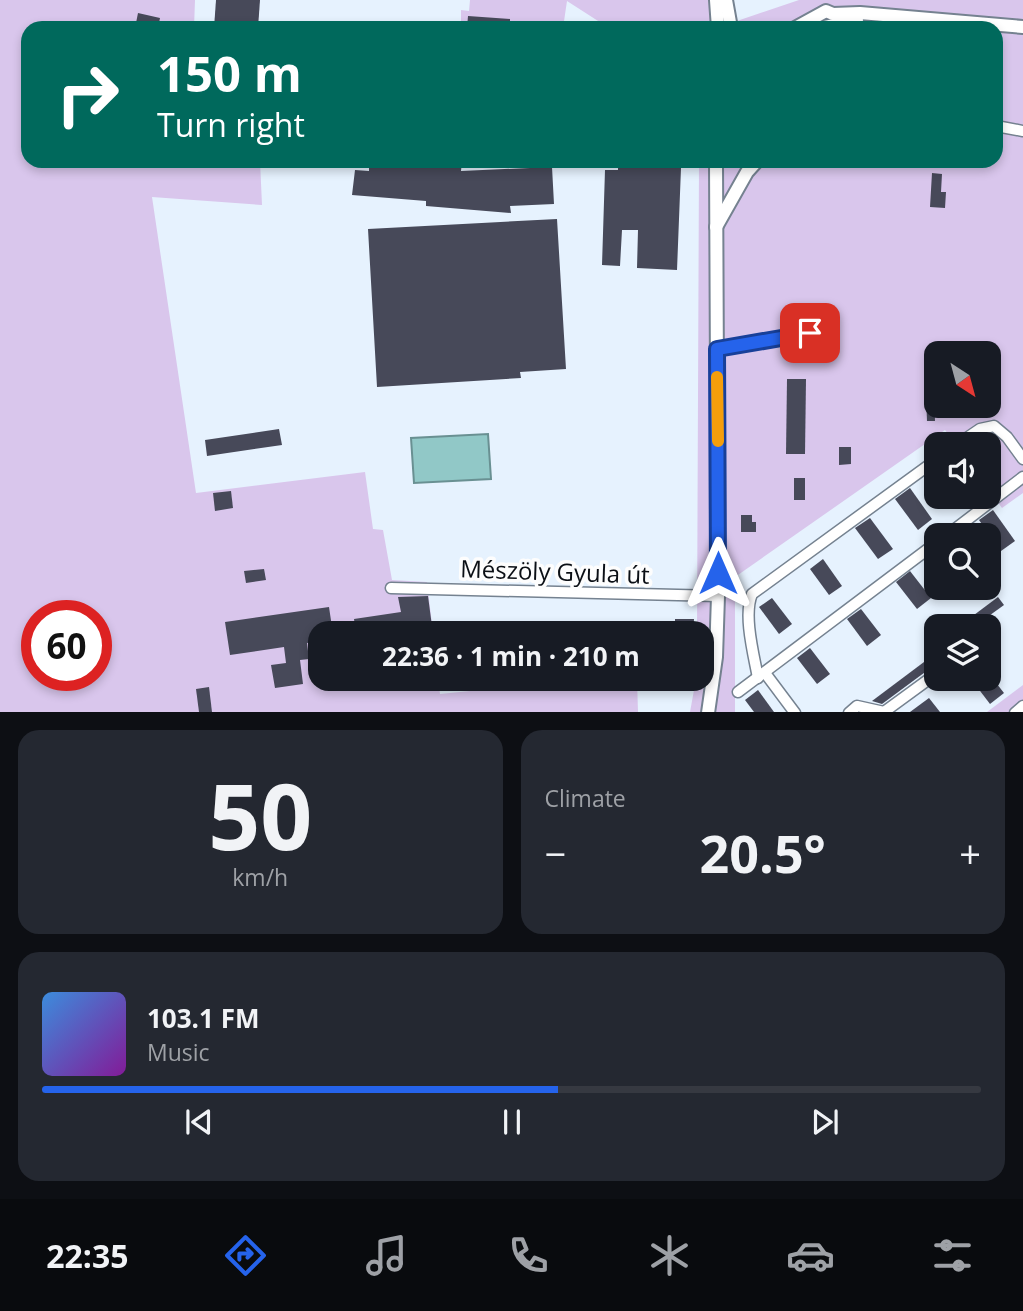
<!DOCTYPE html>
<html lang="en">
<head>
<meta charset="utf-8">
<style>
	body { margin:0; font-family:"Open Sans",sans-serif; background:#242831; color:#f1f3f6; height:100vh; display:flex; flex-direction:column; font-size:26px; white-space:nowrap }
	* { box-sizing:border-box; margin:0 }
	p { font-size:23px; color:#9ea1a6 }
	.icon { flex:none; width:38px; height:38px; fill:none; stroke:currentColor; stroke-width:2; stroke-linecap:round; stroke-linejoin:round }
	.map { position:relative; height:712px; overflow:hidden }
	.sheet { display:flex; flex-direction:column; gap:18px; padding:18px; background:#0d0f14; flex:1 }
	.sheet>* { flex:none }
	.banner { position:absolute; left:21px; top:21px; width:982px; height:147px; border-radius:21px; box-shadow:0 4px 10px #0003; background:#00695c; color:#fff; overflow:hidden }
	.needle { width:46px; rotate:144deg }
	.buttons { position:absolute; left:924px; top:341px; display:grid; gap:14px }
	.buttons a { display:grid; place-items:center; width:77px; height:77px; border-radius:14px; background:#171b24; box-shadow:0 4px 10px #0003; font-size:35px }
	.speed { position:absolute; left:21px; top:600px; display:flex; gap:14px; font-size:35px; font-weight:700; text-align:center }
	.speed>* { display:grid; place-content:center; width:91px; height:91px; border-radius:50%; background:#171b24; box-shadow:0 4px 10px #0003; line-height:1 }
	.speed .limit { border:10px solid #d22; background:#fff; color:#111 }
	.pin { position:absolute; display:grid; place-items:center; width:60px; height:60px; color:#fff; margin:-30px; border-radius:14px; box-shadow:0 4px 10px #0006 }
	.me { position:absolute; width:77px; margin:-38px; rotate:0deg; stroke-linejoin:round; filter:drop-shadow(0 0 5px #0008) }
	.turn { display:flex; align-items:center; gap:24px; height:147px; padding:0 21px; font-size:32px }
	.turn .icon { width:91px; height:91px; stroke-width:2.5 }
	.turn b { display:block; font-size:49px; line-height:60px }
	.big { font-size:52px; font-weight:700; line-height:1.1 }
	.sheet .widget { flex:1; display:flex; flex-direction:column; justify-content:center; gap:10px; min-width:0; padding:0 24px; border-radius:21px; background:#242831 }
	.sheet .dial { align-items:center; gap:0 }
	.dial b { font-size:91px; line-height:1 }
	.song { display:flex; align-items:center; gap:21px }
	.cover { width:84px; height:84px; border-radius:10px; background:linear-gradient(135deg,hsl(210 70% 55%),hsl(290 70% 35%)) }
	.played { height:7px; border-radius:4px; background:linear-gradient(90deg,#2563eb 55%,#363941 55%) }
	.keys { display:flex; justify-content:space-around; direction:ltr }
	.heat { display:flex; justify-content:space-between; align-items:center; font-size:38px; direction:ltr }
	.sheet .tiles { flex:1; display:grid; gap:18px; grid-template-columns:1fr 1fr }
	.widget:last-child { grid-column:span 2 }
	.trip { position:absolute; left:308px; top:621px; width:406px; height:70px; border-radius:21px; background:#171b24; box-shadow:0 4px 10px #0003; font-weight:700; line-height:70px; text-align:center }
	.dock { display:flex; height:112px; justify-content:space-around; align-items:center; background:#090b0e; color:#9ea1a6 }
	.dock .icon { width:49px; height:49px }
	.dock .selected { color:#2563eb }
	.dock b { font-size:32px; color:#f1f3f6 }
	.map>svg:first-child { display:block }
	.green { fill:#d9c6ec; fill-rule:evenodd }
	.water { fill:#91c8c7; stroke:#699092; stroke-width:2 }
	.building { fill:#474959 }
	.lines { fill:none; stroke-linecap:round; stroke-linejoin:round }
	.minor-casing { stroke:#758290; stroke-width:13 }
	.major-casing { stroke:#758290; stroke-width:16 }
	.minor { stroke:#fff; stroke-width:10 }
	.major { stroke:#fff; stroke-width:12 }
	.route-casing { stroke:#184099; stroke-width:18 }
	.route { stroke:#2563eb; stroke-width:12 }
	.slow { stroke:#f59e0b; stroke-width:12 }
	.labels { text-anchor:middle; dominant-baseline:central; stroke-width:7; stroke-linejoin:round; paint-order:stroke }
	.street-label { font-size:24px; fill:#0b0f15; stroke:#fdfdfd }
</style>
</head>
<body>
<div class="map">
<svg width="1023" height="713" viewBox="0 0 1023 713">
	<rect width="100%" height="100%" fill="#e6f2fe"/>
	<g class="green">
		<path d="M 0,0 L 195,0 L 194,28 L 28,28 L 28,161 L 260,161 L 262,205 L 152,197 L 196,493 L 365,472 L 373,529 L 383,530 L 392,580 L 427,582 L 433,633 L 320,634 L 320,679 L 438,679 L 440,694 L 591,679 L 637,679 L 638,712 L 0,712 ZM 37,616 L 96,616 L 96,676 L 37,676 Z"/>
		<path d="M 470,0 L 733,0 L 734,22 L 799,0 L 1023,0 L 1023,493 L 1002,508 L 989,490 L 989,444 L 956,444 L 945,430 L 735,577 L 735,712 L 690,712 L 696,679 L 702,679 L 702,634 L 697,633 L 699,161 L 996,161 L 996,28 L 609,28 L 567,1 L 563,28 L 461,28 L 461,10 L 469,11 ZM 936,354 L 989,354 L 989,406 L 936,406 Z"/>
		<polygon points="1023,685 1023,712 987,712"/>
	</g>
	<polygon class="water" points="488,434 491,479 414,483 411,438"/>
	<g class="building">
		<polygon points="216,0 260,0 258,28 214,28"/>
		<polygon points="138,13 160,18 158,28 144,28 144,24 136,23"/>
		<polygon points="468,16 510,19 510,28 467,28"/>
		<polygon points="369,161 462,161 461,171 552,167 554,204 510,206 511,213 426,206 426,201 352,195 355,170 369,171"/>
		<polygon points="618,166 681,168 677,270 637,268 638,230 622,230 620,266 602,265 605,170 618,170"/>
		<polygon points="932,173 942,174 941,192 946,192 945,208 930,207"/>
		<polygon points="557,219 566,369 520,372 521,378 377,387 368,229"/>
		<polygon points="787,379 806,379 805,454 786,454"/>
		<polygon points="926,394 934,394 935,421 927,421"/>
		<polygon points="279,429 282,445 207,456 205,440"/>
		<polygon points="839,447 851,447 851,464 839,465"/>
		<rect x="794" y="478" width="11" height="22"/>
		<polygon points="910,488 932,519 918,530 895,499"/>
		<polygon points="231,491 233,508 215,511 213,493"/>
		<polygon points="993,510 1015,541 1001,551 979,520"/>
		<polygon points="741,515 752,515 752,522 756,522 756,532 741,532"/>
		<polygon points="870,518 893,549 878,559 855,528"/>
		<polygon points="823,559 842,586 829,595 810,569"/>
		<polygon points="264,569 266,580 246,583 244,571"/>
		<polygon points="910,571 931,598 917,609 896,582"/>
		<polygon points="428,596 433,634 404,634 403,629 356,634 354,619 401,612 398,597"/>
		<polygon points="998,597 1004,605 975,626 970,626 966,621"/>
		<polygon points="772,598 792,624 779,634 759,607"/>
		<polygon points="329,607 333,634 320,634 320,641 307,643 309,659 300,660 303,684 275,688 271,665 286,663 284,647 230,655 225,622"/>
		<polygon points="861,609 881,635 867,646 847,619"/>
		<polygon points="675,619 694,619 693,634 675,634"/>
		<polygon points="810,648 830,674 817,684 797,658"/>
		<polygon points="936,653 936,664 882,704 872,701"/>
		<polygon points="971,679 993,679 1004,693 990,704"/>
		<polygon points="209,687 212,712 199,712 196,689"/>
		<polygon points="758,690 774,712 754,712 745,700"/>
		<polygon points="929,698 940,712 910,712"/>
	</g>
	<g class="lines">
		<defs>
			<g id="minor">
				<polyline points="996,126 1023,131"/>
				<polyline points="717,349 810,333"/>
				<polyline points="958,444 980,429 994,426 1007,437 1023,459"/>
				<polyline points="946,536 1023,477"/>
				<polyline points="391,588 718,596"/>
				<polyline points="765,673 795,713"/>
				<path d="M 758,678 C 754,656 743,615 752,594 L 936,460"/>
				<polyline points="738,692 936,543"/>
				<polyline points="849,713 857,706 884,712 936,674"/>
				<polyline points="1015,713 1023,706"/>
			</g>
			<g id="major">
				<polyline points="716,0 718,28"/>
				<polyline points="726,0 731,28"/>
				<polyline points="795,28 826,11 833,14 860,13 1023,27"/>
				<polyline points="819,28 857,20"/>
				<polyline points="716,227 747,172 757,161"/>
				<polyline points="708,713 716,657 718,596 716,161"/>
			</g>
		</defs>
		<use href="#minor" class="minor-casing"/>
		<use href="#major" class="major-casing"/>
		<use href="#minor" class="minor"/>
		<use href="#major" class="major"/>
	</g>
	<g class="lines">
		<defs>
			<polyline id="route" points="718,573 717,349 810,333"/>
		</defs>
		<use href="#route" class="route-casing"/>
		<use href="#route" class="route"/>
		<polyline class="slow" points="717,377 718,441"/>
	</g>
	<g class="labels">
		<g class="street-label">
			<text transform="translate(555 571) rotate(2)">Mészöly Gyula út</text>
		</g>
	</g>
</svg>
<div class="buttons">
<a><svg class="needle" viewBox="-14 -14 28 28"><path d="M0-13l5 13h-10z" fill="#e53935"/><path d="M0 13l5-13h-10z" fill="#9ea1a6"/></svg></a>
<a><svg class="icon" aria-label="sound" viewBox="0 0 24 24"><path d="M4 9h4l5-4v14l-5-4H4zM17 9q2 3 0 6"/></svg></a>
<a><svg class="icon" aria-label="search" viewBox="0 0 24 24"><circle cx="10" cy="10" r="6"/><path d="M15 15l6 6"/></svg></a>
<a><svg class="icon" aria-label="layers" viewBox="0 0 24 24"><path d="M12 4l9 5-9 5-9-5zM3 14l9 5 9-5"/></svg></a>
</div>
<div class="speed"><div class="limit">60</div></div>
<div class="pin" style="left:810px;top:333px;background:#d93025"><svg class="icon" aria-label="arrive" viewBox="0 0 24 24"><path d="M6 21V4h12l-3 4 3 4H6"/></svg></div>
<svg class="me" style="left:718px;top:573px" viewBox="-20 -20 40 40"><path d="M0-17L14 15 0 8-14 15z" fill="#2563eb" stroke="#fff" stroke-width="4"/></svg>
<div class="trip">22:36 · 1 min · 210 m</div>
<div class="banner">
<div class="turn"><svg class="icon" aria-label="right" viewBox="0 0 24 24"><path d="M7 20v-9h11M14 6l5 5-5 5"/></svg><div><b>150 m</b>Turn right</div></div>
</div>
</div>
<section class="sheet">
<div class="tiles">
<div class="widget dial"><b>50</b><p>km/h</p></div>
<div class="widget"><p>Climate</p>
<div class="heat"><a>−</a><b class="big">20.5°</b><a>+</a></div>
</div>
<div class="widget">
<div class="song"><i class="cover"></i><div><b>103.1 FM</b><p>Music</p></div></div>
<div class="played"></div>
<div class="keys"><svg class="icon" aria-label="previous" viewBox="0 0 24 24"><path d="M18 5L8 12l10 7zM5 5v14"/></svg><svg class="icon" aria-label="pause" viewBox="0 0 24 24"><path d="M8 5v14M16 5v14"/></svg><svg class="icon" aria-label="next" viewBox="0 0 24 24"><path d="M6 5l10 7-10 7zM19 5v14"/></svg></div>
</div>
</div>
</section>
<nav class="dock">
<b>22:35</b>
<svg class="icon selected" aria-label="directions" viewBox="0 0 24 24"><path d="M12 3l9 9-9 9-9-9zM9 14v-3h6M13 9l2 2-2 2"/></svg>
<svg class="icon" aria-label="music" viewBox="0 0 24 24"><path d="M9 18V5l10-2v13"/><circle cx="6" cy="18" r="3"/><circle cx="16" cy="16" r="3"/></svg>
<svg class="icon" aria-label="phone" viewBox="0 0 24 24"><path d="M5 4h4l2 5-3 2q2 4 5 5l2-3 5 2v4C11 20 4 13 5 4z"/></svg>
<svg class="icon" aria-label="climate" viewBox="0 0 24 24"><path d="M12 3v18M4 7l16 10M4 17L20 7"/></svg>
<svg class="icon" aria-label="car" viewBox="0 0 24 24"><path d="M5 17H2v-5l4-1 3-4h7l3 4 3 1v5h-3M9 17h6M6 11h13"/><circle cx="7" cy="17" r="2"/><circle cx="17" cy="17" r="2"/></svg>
<svg class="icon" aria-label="filters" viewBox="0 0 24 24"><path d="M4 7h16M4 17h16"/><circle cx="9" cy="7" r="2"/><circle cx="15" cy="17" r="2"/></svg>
</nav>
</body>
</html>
